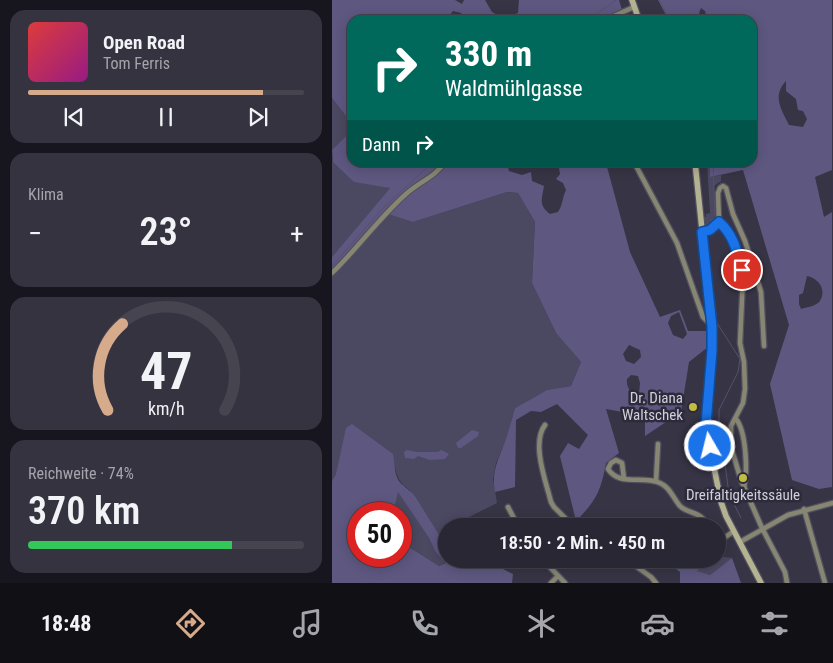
<!DOCTYPE html>
<html lang="de">
<head>
<meta charset="utf-8">
<style>
	body { margin:0; font-family:"Roboto Condensed",sans-serif; background:#353340; color:#f1f3f6; height:100vh; display:flex; flex-direction:column; font-size:19px; white-space:nowrap }
	* { box-sizing:border-box; margin:0 }
	p { font-size:16px; color:#a5a5ac }
	.icon { flex:none; width:28px; height:28px; fill:none; stroke:currentColor; stroke-width:2; stroke-linecap:round; stroke-linejoin:round }
	.map { position:relative; flex:1; overflow:hidden }
	.panel { display:flex; flex-direction:column; gap:10px; padding:10px; background:#17151d; width:332px }
	.panel>* { flex:none }
	.guide { position:absolute; left:15px; top:15px; width:410px; height:152px; border-radius:15px; box-shadow:0 2px 12px #0003,0 0 0 1px #45444f; background:#00695c; color:#fff; overflow:hidden }
	.speed { position:absolute; left:15px; top:502px; display:flex; gap:10px; font-size:25px; font-weight:700; text-align:center }
	.speed>* { display:grid; place-content:center; width:65px; height:65px; border-radius:50%; background:#292734; box-shadow:0 2px 12px #0003,0 0 0 1px #45444f; line-height:1 }
	.speed .limit { border:8px solid #d22; background:#fff; color:#111 }
	.pin { position:absolute; display:grid; place-items:center; width:42px; height:42px; color:#fff; margin:-21px; border:2px solid #fff; border-radius:50%; box-shadow:0 1px 5px #0007 }
	.me { position:absolute; width:55px; margin:-28px; rotate:352deg; stroke-linejoin:round; filter:drop-shadow(0 0 4px #0008) }
	.turn { display:flex; align-items:center; gap:18px; height:105px; padding:0 15px; font-size:22px }
	.turn .icon { width:65px; height:65px; stroke-width:2.5 }
	.turn b { display:block; font-size:35px; line-height:42px }
	.then { display:flex; align-items:center; height:48px; padding:0 15px; background:#0003; gap:10px; font-size:19px }
	.big { font-size:38px; font-weight:600; line-height:1.1 }
	.panel .widget { flex:1; display:flex; flex-direction:column; justify-content:center; gap:8px; min-width:0; padding:0 18px; border-radius:15px; background:#353340 }
	.panel .dial { align-items:center; gap:0 }
	.dial svg { height:130px; overflow:visible; fill:none; stroke:#45444f; stroke-width:7; stroke-linecap:round; text-anchor:middle }
	.dial text { fill:#f1f3f6; stroke:none }
	.song { display:flex; align-items:center; gap:15px }
	.cover { width:60px; height:60px; border-radius:8px; background:linear-gradient(135deg,hsl(0 70% 55%),hsl(310 70% 35%)) }
	.played { height:5px; border-radius:2px; background:linear-gradient(90deg,#d6ab8b 85%,#45444f 85%) }
	.keys { display:flex; justify-content:space-around; direction:ltr }
	.heat { display:flex; justify-content:space-between; align-items:center; font-size:28px; direction:ltr }
	.charge { height:8px; border-radius:4px; background:linear-gradient(90deg,#34c759 74%,#45444f 0) }
	.trip { position:absolute; left:106px; top:518px; width:288px; height:50px; border-radius:25px; background:#292734; box-shadow:0 2px 12px #0003,0 0 0 1px #45444f; font-weight:600; line-height:50px; text-align:center }
	.tabs { display:flex; height:80px; justify-content:space-around; align-items:center; background:#101015; color:#a5a5ac }
	.tabs .icon { width:35px; height:35px }
	.tabs .selected { color:#d6ab8b }
	.tabs b { font-size:22px; color:#f1f3f6 }
	main { display:flex; flex:1; min-height:0 }
	.map>svg:first-child { display:block }
	.green { fill:#4b4861 }
	.forest { fill:#5e5881; fill-rule:evenodd }
	.lines { fill:none; stroke-linecap:round; stroke-linejoin:round }
	.stream { stroke:#56516d; stroke-width:1 }
	.minor-casing { stroke:#535060; stroke-width:7 }
	.secondary-casing { stroke:#535060; stroke-width:8 }
	.minor { stroke:#868672; stroke-width:4.5 }
	.secondary { stroke:#b3b392; stroke-width:5.5 }
	.route-casing { stroke:#114b97; stroke-width:12 }
	.route { stroke:#1a73e8; stroke-width:9 }
	.poi-dot { fill:#c2bd3f; stroke:#2d2a3b; stroke-width:2 }
	.labels { text-anchor:middle; dominant-baseline:central; stroke-width:5; stroke-linejoin:round; paint-order:stroke }
	.poi-label { font-size:15px; fill:#d1d0da; stroke:#2d2a3b; text-anchor:end }
</style>
</head>
<body>
<main>
<section class="panel">
<div class="widget">
<div class="song"><i class="cover"></i><div><b>Open Road</b><p>Tom Ferris</p></div></div>
<div class="played"></div>
<div class="keys"><svg class="icon" aria-label="previous" viewBox="0 0 24 24"><path d="M18 5L8 12l10 7zM5 5v14"/></svg><svg class="icon" aria-label="pause" viewBox="0 0 24 24"><path d="M8 5v14M16 5v14"/></svg><svg class="icon" aria-label="next" viewBox="0 0 24 24"><path d="M6 5l10 7-10 7zM19 5v14"/></svg></div>
</div>
<div class="widget"><p>Klima</p>
<div class="heat"><a>−</a><b class="big">23°</b><a>+</a></div>
</div>
<div class="widget dial"><svg viewBox="0 0 100 80">
<path d="M14 69A42 42 0 1 1 86 69"/>
<path d="M14 69A42 42 0 0 1 23 16" stroke="#d6ab8b"/>
<text x="50" y="56" font-size="32" font-weight="700">47</text>
<text x="50" y="72" font-size="11">km/h</text>
</svg></div>
<div class="widget"><p>Reichweite · 74%</p><b class="big">370 km</b><div class="charge"></div></div>
</section>
<div class="map">
<svg width="501" height="583" viewBox="0 0 501 583">
	<rect width="100%" height="100%" fill="#373445"/>
	<g class="green">
		<polygon points="0,98 20,124 20,130 0,150"/>
		<polygon points="0,154 1,162 58,188 0,257"/>
		<polygon points="375,163 378,163 378,177 389,175 389,181 382,186 383,214 377,229 372,229 371,217 374,217 374,214 378,213"/>
		<path d="M 175,192 L 186,193 L 203,222 L 200,283 L 224,333 L 249,362 L 239,386 L 215,390 L 183,408 L 174,440 L 164,463 L 161,479 L 165,503 L 127,522 L 128,526 L 115,526 L 115,547 L 83,496 C 72,483 67,486 63,467 L 4,474 L 0,481 L 0,270 L 53,212 L 81,222 Z"/>
		<polygon points="66,491 97,538 103,551 115,562 107,566 69,542 69,514 61,514"/>
		<polygon points="385,556 400,558 378,575 364,572 381,559 385,559"/>
	</g>
	<g class="forest">
		<polygon points="0,0 123,0 130,4 132,0 153,0 160,12 171,18 186,13 187,0 287,0 293,20 135,20 129,13 121,11 114,20 20,20 20,124 0,98"/>
		<path d="M 326,0 L 500,0 L 500,170 L 483,177 L 492,217 L 500,212 L 500,487 L 487,489 L 460,480 L 438,384 L 457,325 L 411,170 L 378,177 L 378,163 L 420,162 L 420,20 L 375,20 L 373,11 L 369,8 L 367,13 L 372,20 L 335,20 L 335,17 ZM 454,81 L 454,91 L 464,99 L 466,110 L 471,111 L 475,119 L 471,127 L 457,125 C 449,109 440,96 454,81 ZM 475,276 C 486,278 495,289 488,301 C 484,306 476,307 469,309 L 467,304 L 467,295 L 471,293 Z"/>
		<path d="M 20,130 L 20,162 L 175,163 L 177,171 L 190,175 L 199,172 L 200,181 L 212,186 C 210,199 206,205 218,214 L 226,212 C 231,205 230,198 234,190 L 231,183 L 224,179 L 228,174 L 227,168 L 222,165 L 208,163 L 274,163 L 298,252 L 328,317 L 348,310 L 356,331 L 376,331 L 376,347 L 357,362 L 349,412 L 313,436 L 313,416 L 274,409 L 287,453 L 274,463 C 269,491 264,501 244,521 L 228,456 L 236,443 L 247,449 L 256,435 L 225,404 L 209,412 L 199,411 L 184,420 L 183,487 L 163,492 C 159,470 167,459 174,439 C 177,429 180,419 183,408 L 215,390 L 239,386 L 249,362 L 224,333 L 200,283 L 203,222 L 186,193 L 175,192 L 81,222 L 53,213 L 0,270 L 0,257 L 58,188 L 22,182 L 1,162 L 0,150 ZM 347,312 L 355,334 L 351,339 L 341,335 L 336,323 L 339,316 ZM 297,345 L 308,350 L 309,357 L 302,364 L 294,361 L 291,354 ZM 299,375 L 306,376 L 308,383 L 307,394 L 305,396 C 298,393 294,386 295,379 Z"/>
		<path d="M 20,424 L 61,454 C 63,464 62,479 71,485 C 75,489 79,491 83,496 L 115,547 L 115,559 L 151,559 L 181,574 L 180,583 L 0,583 L 0,481 L 4,474 L 14,428 ZM 66,492 L 97,538 L 103,551 L 114,563 L 107,566 L 69,542 L 69,556 L 26,556 L 26,514 L 61,514 Z"/>
		<polygon points="140,430 147,432 146,436 129,448 126,448 124,443"/>
		<polygon points="75,450 85,452 106,452 109,450 117,454 113,459 98,460 86,456 82,459 73,458 72,452"/>
		<polygon points="400,558 409,583 348,583 348,572 331,559 381,559 365,571 378,575"/>
	</g>
	<g class="lines">
		<g class="stream">
			<polyline points="327,0 338,20"/>
			<polyline points="256,20 284,0"/>
			<polyline points="381,162 383,216 375,228 375,234 385,323 408,359 406,372 387,410 387,429"/>
			<polyline points="0,266 54,205 101,162"/>
			<polyline points="393,464 397,494 409,518"/>
		</g>
		<defs>
			<g id="minor">
				<polyline points="273,20 302,7"/>
				<polyline points="302,162 345,243 371,317 375,321 380,321"/>
				<polyline points="370,232 378,230 387,222"/>
				<path d="M 0,273 C 26,248 47,218 74,194 C 87,182 103,177 113,162"/>
				<polyline points="432,346 429,292 413,241 401,214 394,188 391,186 388,188 386,193 387,222 401,239 411,276 408,343 412,362 413,389 411,403 399,426 399,447 409,480 430,528 453,572 455,583"/>
				<path d="M 404,419 C 414,431 416,471 412,487"/>
				<path d="M 213,425 C 199,443 214,482 219,502 L 222,507 L 241,526"/>
				<path d="M 292,479 L 290,463 L 284,460 L 279,463 L 276,469 C 288,487 311,475 328,483 C 338,487 341,498 348,506 C 354,512 363,512 369,517 C 372,519 374,523 376,526"/>
				<polyline points="324,481 326,444"/>
				<polyline points="176,507 186,526"/>
				<polyline points="472,509 493,583"/>
				<polyline points="385,537 392,538 402,531"/>
				<polyline points="408,542 456,515 501,503"/>
				<polyline points="213,559 217,566 233,583"/>
				<polyline points="294,559 319,577 324,583"/>
				<polyline points="219,583 226,576"/>
			</g>
			<g id="secondary">
				<polyline points="300,0 307,20"/>
				<polyline points="363,162 380,327 380,350 374,424 379,453 389,502 394,516 429,583"/>
			</g>
		</defs>
		<use href="#minor" class="minor-casing"/>
		<use href="#secondary" class="secondary-casing"/>
		<use href="#minor" class="minor"/>
		<use href="#secondary" class="secondary"/>
	</g>
	<g class="lines">
		<defs>
			<path id="route" d="M 378,446 L 374,424 L 380,350 L 380,327 L 370,232 L 378,230 L 387,222 C 402,235 405,252 410,270"/>
		</defs>
		<use href="#route" class="route-casing"/>
		<use href="#route" class="route"/>
	</g>
	<g class="poi-dot">
		<circle cx="361" cy="407" r="5"/>
		<circle cx="411" cy="478" r="5"/>
	</g>
	<g class="labels">
		<g class="poi-label">
			<text x="351" y="398">Dr. Diana<tspan x="351" dy="17">Waltschek</tspan></text>
			<text x="411" y="495" text-anchor="middle">Dreifaltigkeitssäule</text>
		</g>
	</g>
</svg>
<div class="speed"><div class="limit">50</div></div>
<div class="pin" style="left:410px;top:270px;background:#d93025"><svg class="icon" aria-label="arrive" viewBox="0 0 24 24"><path d="M6 21V4h12l-3 4 3 4H6"/></svg></div>
<svg class="me" style="left:378px;top:446px" viewBox="-20 -20 40 40"><circle r="17" fill="#1a73e8" stroke="#fff" stroke-width="3"/><path d="M0-11L8 9 0 5-8 9z" fill="#fff"/></svg>
<div class="trip">18:50 · 2 Min. · 450 m</div>
<div class="guide">
<div class="turn"><svg class="icon" aria-label="right" viewBox="0 0 24 24"><path d="M7 20v-9h11M14 6l5 5-5 5"/></svg><div><b>330 m</b>Waldmühlgasse</div></div>
<div class="then">Dann<svg class="icon" aria-label="right" viewBox="0 0 24 24"><path d="M7 20v-9h11M14 6l5 5-5 5"/></svg></div>
</div>
</div>
</main>
<nav class="tabs">
<b>18:48</b>
<svg class="icon selected" aria-label="directions" viewBox="0 0 24 24"><path d="M12 3l9 9-9 9-9-9zM9 14v-3h6M13 9l2 2-2 2"/></svg>
<svg class="icon" aria-label="music" viewBox="0 0 24 24"><path d="M9 18V5l10-2v13"/><circle cx="6" cy="18" r="3"/><circle cx="16" cy="16" r="3"/></svg>
<svg class="icon" aria-label="phone" viewBox="0 0 24 24"><path d="M5 4h4l2 5-3 2q2 4 5 5l2-3 5 2v4C11 20 4 13 5 4z"/></svg>
<svg class="icon" aria-label="climate" viewBox="0 0 24 24"><path d="M12 3v18M4 7l16 10M4 17L20 7"/></svg>
<svg class="icon" aria-label="car" viewBox="0 0 24 24"><path d="M5 17H2v-5l4-1 3-4h7l3 4 3 1v5h-3M9 17h6M6 11h13"/><circle cx="7" cy="17" r="2"/><circle cx="17" cy="17" r="2"/></svg>
<svg class="icon" aria-label="filters" viewBox="0 0 24 24"><path d="M4 7h16M4 17h16"/><circle cx="9" cy="7" r="2"/><circle cx="15" cy="17" r="2"/></svg>
</nav>
</body>
</html>
